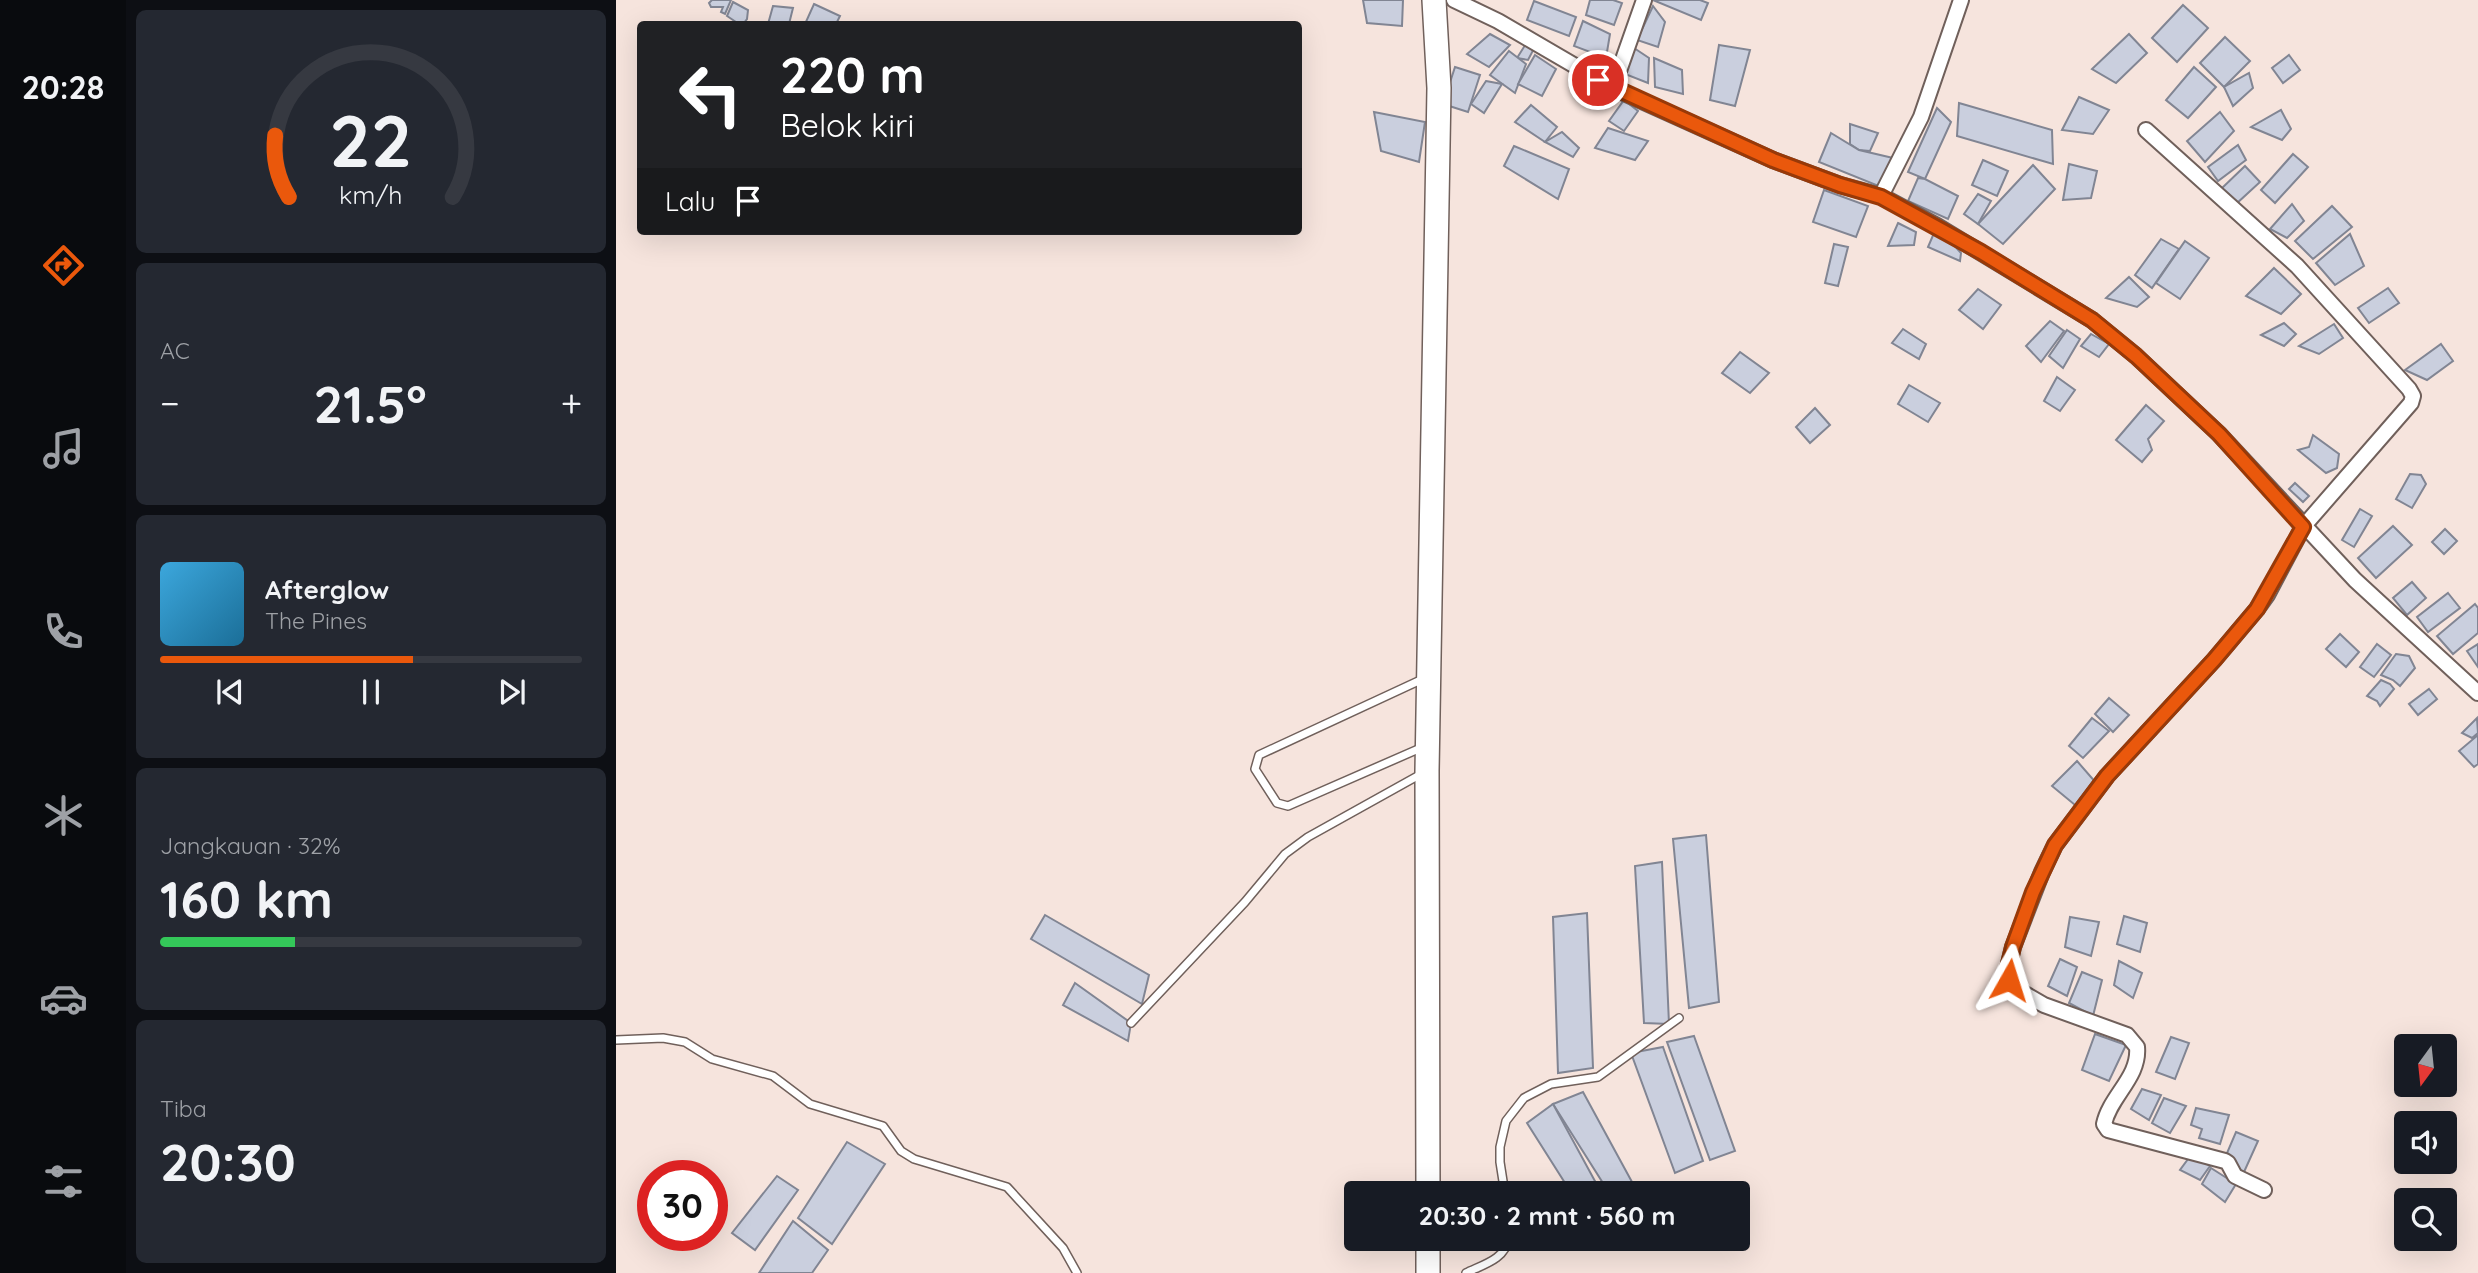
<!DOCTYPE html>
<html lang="id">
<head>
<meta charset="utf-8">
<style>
	body { margin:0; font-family:Quicksand,sans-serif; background:#242831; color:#f1f3f6; height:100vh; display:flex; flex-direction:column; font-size:26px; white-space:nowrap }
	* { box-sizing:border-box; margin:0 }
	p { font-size:23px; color:#9ea1a6 }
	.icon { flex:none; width:38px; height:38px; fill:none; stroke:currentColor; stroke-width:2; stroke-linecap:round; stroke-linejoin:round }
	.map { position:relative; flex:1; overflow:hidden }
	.side { display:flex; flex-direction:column; gap:10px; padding:10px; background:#0d0f14; width:490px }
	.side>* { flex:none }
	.top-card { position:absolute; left:21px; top:21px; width:665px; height:214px; border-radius:7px; box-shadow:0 7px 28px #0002; background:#202124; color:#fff; overflow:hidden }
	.needle { width:46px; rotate:195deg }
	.tools { position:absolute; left:1778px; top:1034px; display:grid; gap:14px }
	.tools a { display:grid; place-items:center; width:63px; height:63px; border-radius:7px; background:#171b24; box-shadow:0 7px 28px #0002; font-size:35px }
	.speed { position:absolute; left:21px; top:1160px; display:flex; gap:14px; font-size:35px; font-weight:700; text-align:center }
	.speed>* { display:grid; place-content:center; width:91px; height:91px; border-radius:50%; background:#171b24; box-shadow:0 7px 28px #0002; line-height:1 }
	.speed .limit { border:10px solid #d22; background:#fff; color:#111 }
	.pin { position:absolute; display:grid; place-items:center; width:60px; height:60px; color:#fff; margin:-30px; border:4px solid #fff; border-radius:50%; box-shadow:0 2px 7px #0007 }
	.me { position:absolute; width:77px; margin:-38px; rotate:6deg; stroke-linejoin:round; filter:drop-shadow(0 0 5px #0008) }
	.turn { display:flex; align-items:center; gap:24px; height:147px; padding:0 28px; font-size:32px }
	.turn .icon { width:91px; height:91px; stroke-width:2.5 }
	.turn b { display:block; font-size:49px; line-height:60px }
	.then { display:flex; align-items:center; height:66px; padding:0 28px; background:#0003; gap:14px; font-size:26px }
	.big { font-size:52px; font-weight:700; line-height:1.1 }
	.side .card { flex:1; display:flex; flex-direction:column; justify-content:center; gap:10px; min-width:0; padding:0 24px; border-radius:10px; background:#242831 }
	.side .dial { align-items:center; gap:0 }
	.dial svg { height:182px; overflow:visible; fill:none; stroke:#363941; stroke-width:7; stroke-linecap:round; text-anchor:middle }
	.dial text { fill:#f1f3f6; stroke:none }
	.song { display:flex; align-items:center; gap:21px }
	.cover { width:84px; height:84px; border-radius:10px; background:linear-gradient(135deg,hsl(200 70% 55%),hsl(200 70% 35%)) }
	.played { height:7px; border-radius:4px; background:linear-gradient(90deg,#ea580c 60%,#363941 60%) }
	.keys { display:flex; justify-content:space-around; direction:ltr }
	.heat { display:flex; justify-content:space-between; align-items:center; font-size:38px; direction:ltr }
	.charge { height:10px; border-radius:5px; background:linear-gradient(90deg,#34c759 32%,#363941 0) }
	.trip { position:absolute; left:728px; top:1181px; width:406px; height:70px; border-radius:7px; background:#171b24; box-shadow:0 7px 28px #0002; font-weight:700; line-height:70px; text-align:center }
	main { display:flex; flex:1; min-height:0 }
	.tabs { display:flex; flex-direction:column; width:126px; justify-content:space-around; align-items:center; background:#090b0e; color:#9ea1a6 }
	.tabs .icon { width:49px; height:49px }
	.tabs .active { color:#ea580c }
	.tabs b { font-size:32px; color:#f1f3f6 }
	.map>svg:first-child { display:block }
	.building { fill:#cacfde; stroke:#818593; stroke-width:2 }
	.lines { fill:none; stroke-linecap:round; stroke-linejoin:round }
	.service-casing { stroke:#70605b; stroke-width:10 }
	.minor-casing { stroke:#70605b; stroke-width:18 }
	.primary-casing { stroke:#70605b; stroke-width:26 }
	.service { stroke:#fff; stroke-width:7 }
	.minor { stroke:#fff; stroke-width:14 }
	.primary { stroke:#fff; stroke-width:23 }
	.route-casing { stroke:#983908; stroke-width:18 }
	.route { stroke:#ea580c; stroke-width:12 }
</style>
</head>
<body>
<main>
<nav class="tabs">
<b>20:28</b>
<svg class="icon active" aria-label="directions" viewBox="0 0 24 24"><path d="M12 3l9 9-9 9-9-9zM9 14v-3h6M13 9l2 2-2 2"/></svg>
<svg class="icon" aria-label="music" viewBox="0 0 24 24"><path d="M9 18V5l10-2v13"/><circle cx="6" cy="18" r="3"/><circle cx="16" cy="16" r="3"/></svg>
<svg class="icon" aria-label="phone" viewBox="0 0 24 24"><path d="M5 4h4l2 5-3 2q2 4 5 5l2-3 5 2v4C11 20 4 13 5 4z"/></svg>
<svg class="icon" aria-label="climate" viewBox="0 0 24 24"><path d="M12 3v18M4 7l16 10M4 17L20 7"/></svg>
<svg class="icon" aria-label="car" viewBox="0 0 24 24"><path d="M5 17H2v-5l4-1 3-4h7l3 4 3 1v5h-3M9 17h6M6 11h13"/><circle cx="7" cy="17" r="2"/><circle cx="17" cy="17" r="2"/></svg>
<svg class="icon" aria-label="filters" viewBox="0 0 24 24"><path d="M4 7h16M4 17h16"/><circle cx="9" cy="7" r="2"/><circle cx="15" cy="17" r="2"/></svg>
</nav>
<section class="side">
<div class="card dial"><svg viewBox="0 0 100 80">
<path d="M14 69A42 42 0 1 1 86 69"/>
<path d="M14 69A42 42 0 0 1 8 42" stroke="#ea580c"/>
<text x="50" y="56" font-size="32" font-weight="700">22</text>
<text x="50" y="72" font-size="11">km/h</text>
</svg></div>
<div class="card"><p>AC</p>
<div class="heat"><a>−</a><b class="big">21.5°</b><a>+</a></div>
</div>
<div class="card">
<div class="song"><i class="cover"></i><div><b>Afterglow</b><p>The Pines</p></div></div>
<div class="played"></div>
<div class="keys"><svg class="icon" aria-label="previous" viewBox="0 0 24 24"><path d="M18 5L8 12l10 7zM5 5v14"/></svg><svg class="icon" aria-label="pause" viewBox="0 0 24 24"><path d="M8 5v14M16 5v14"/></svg><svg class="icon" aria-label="next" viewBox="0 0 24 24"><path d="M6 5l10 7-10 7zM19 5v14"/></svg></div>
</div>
<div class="card"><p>Jangkauan · 32%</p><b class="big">160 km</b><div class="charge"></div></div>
<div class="card"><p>Tiba</p><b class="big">20:30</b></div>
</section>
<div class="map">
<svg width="1862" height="1273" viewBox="0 0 1862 1273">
	<rect width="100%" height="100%" fill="#f6e4dd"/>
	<g class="building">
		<polygon points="96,0 115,0 109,14 105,12 107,7 95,7 93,3"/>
		<polygon points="747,0 787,0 786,26 751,23"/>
		<polygon points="974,0 997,0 1006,3 998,25 970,15"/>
		<polygon points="1037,0 1084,0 1092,3 1085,20"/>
		<polygon points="918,1 960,17 953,36 911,20"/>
		<polygon points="117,2 132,10 131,19 127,24 123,24 111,16"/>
		<polygon points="198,4 224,16 220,24 189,24"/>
		<polygon points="1567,5 1592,28 1561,62 1536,38"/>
		<polygon points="157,6 177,8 173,24 152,24"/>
		<polygon points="1037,6 1049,22 1042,47 1021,40"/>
		<polygon points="967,21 994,34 990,58 958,46"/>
		<polygon points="874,34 894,45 873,67 851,54"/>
		<polygon points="1513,34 1531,53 1500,83 1476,69"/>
		<polygon points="1609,37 1634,61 1608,87 1584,63"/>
		<polygon points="913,39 921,43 912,60 901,58"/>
		<polygon points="1103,45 1134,50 1119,106 1094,100"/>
		<polygon points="1018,48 1033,58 1032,83 1009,74"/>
		<polygon points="893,51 910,64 899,93 874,75"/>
		<polygon points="919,55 940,69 926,96 902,84"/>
		<polygon points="1673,55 1684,70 1667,83 1656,68"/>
		<polygon points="1038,58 1066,70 1067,94 1039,87"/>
		<polygon points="839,67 864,75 852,112 827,104"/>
		<polygon points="1578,67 1600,87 1572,118 1550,100"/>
		<polygon points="1633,73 1637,88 1617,106 1608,87"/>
		<polygon points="870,81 886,84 868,113 855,104"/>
		<polygon points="1463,97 1493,110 1477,134 1446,130"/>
		<polygon points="1008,100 1022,111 1008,131 993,121"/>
		<polygon points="1343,103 1436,130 1437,164 1341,136"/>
		<polygon points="915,105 941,127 929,142 899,122"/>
		<polygon points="1321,108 1335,122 1309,179 1292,172"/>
		<polygon points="1665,110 1675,129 1666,140 1635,127"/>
		<polygon points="758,112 809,122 803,162 765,151"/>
		<polygon points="1604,112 1618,131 1589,162 1571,141"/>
		<polygon points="1234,124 1262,133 1254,151 1243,150 1234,144"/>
		<polygon points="992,128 1032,141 1019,160 979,148"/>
		<polygon points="946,132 963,148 957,157 929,142"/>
		<polygon points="1215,133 1243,150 1277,158 1265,187 1203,162"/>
		<polygon points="1622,145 1630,160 1602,181 1592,167"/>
		<polygon points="898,146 953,169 942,199 888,166"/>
		<polygon points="1677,154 1692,167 1659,203 1645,190"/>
		<polygon points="1367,160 1392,171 1381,196 1356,185"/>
		<polygon points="1453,164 1481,171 1475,198 1447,200"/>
		<polygon points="1417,165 1439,189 1387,244 1362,224"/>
		<polygon points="1629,166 1644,182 1620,204 1605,189"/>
		<polygon points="1302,178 1309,179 1342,196 1332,219 1292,201"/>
		<polygon points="1208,190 1252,206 1240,237 1197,222"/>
		<polygon points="1362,194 1375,201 1362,224 1348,214"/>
		<polygon points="1676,204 1688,221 1671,238 1654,229"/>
		<polygon points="1716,206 1736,227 1697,259 1679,241"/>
		<polygon points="1282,223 1300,232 1298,245 1272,246"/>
		<polygon points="1321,226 1345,253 1344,261 1312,247"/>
		<polygon points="1734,234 1748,266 1719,285 1700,263"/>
		<polygon points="1545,239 1563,249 1536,288 1519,275"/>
		<polygon points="1569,241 1593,258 1564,299 1540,283"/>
		<polygon points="1218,244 1232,247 1222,286 1209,283"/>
		<polygon points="1658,268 1685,294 1665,314 1630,296"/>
		<polygon points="1513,277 1533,297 1521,307 1490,298"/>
		<polygon points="1772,288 1783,303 1753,323 1742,308"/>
		<polygon points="1362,289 1385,305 1367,329 1343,310"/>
		<polygon points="1434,321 1448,331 1425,362 1410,346"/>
		<polygon points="1668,323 1680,334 1668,346 1645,335"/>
		<polygon points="1718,324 1727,338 1703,354 1683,346"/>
		<polygon points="1287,329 1310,344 1303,359 1276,343"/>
		<polygon points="1451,330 1464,339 1447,368 1433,356"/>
		<polygon points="1475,334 1493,344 1483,357 1465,346"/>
		<polygon points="1825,344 1837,361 1811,380 1789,370"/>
		<polygon points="1124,352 1153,373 1134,393 1106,373"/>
		<polygon points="1441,377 1459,390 1444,411 1428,401"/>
		<polygon points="1293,385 1324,403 1312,422 1282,404"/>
		<polygon points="1530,405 1548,421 1532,439 1536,450 1526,462 1500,440"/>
		<polygon points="1199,408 1214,425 1194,443 1180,427"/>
		<polygon points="1697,435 1723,454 1721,468 1710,473 1682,450 1693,447"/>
		<polygon points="1794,474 1805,475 1810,484 1796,508 1780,499"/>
		<polygon points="1679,483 1693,496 1687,502 1673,489"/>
		<polygon points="1744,509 1756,516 1738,547 1726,540"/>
		<polygon points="1777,526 1796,545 1760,578 1742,558"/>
		<polygon points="1829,529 1841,541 1828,554 1816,542"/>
		<polygon points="1796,582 1810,598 1791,615 1777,598"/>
		<polygon points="1832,593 1844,608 1812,632 1801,617"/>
		<polygon points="1859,604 1862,608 1862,633 1837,654 1821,636"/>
		<polygon points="1724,634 1743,652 1730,667 1710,649"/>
		<polygon points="1761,644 1775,655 1758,677 1744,667"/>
		<polygon points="1862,644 1862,667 1851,651"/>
		<polygon points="1780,654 1793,656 1799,668 1784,686 1777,680 1765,675"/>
		<polygon points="1765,680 1774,684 1778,689 1764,706 1761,701 1751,696"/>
		<polygon points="1813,689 1821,699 1802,715 1793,704"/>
		<polygon points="1493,698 1513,715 1497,732 1479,714"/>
		<polygon points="1476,718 1493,731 1467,758 1453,746"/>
		<polygon points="1861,718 1862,733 1856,738 1846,733"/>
		<polygon points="1862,735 1862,764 1858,767 1843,751"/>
		<polygon points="1461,761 1481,784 1459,805 1436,786"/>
		<polygon points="1090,835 1103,1002 1073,1008 1057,839"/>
		<polygon points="1046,862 1053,1024 1028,1023 1019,866"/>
		<polygon points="971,913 977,1068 942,1073 937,917"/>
		<polygon points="429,915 533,975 526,1004 415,939"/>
		<polygon points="1508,916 1531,923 1524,952 1501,944"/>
		<polygon points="1454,917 1483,922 1475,956 1449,947"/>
		<polygon points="1444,959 1461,967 1451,996 1432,986"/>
		<polygon points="1503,961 1526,973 1517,998 1498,985"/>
		<polygon points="1466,972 1486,980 1477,1016 1453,1003"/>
		<polygon points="459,983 515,1023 512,1041 447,1005"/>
		<polygon points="1479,1034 1510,1045 1493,1081 1466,1070"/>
		<polygon points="1078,1036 1119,1151 1094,1160 1051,1042"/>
		<polygon points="1555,1037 1573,1043 1559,1079 1540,1072"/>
		<polygon points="1047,1047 1087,1161 1059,1173 1015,1053"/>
		<polygon points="1526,1089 1545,1095 1533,1120 1515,1109"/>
		<polygon points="967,1092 1016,1182 992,1191 937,1104"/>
		<polygon points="1548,1098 1570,1106 1554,1133 1536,1123"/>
		<polygon points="937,1104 986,1194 956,1194 911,1123"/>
		<polygon points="1580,1108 1613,1115 1604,1144 1583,1138 1586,1129 1575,1125"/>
		<polygon points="1620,1132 1642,1141 1628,1172 1608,1160"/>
		<polygon points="231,1142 269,1164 216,1244 182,1218"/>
		<polygon points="1575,1155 1594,1166 1584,1180 1564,1170"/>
		<polygon points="1595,1168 1620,1184 1609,1202 1586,1184"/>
		<polygon points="161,1176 182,1190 139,1250 116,1233"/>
		<polygon points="177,1221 212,1250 196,1273 143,1273"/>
	</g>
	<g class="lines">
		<defs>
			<g id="service">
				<polyline points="807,747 672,806 661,803 639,769 643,755 809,678"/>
				<polyline points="515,1023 629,902 669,854 692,837 807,773"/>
				<polyline points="0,1040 47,1038 69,1042 96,1059 157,1076 194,1104 267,1126 285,1151 298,1159 391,1187 447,1248 461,1273"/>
				<polyline points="889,1194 884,1162 884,1147 890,1121 908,1098 935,1084 982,1077 1063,1018"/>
				<path d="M 850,1273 C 866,1265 890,1259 892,1239"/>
			</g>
			<g id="minor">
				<polyline points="838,0 882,21 997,88 1157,160 1224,185 1265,196 1321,226 1476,320 1520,356 1603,434 1739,580 1862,693"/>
				<polyline points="997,88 1028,0"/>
				<path d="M 1530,130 L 1681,266 L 1793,389 L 1797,396 L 1795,403 L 1687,527 L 1651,595 L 1641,609 L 1598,660 L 1491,776 L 1439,845 L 1426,872 L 1397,947 L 1392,968 L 1393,980 L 1402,990 L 1428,1005 L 1511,1035 L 1521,1047 C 1524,1077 1494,1096 1488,1124 L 1492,1130 L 1609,1161 L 1612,1163 L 1619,1176 L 1648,1190"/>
				<polyline points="1265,196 1305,117 1345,0"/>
			</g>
			<g id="primary">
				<polyline points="812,1194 811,771 823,88 818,0"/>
				<polyline points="812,1239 812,1273"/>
			</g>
		</defs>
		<use href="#service" class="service-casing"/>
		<use href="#minor" class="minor-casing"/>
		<use href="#primary" class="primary-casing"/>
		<use href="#service" class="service"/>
		<use href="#minor" class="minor"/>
		<use href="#primary" class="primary"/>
	</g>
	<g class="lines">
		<defs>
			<polyline id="route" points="982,80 1157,160 1224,185 1265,197 1365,252 1476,320 1520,356 1603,434 1687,527 1641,609 1598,660 1491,776 1439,845 1417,892 1397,947 1392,968 1393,980"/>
		</defs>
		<use href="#route" class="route-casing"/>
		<use href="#route" class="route"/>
	</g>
</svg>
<div class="tools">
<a><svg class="needle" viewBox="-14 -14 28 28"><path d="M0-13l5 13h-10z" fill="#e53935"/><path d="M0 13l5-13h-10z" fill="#9ea1a6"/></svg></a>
<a><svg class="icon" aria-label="sound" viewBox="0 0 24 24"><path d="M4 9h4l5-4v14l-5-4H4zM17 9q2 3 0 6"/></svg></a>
<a><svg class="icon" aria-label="search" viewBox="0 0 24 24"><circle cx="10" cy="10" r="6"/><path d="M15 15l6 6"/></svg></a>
</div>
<div class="speed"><div class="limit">30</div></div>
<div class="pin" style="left:982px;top:80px;background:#d93025"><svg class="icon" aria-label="arrive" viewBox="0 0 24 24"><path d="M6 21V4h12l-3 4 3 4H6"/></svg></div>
<svg class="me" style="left:1393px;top:980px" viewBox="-20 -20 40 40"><path d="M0-17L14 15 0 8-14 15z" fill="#ea580c" stroke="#fff" stroke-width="4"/></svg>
<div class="trip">20:30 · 2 mnt · 560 m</div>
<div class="top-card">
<div class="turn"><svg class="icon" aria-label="left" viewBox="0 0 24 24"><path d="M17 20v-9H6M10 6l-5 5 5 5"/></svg><div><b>220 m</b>Belok kiri</div></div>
<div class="then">Lalu<svg class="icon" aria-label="arrive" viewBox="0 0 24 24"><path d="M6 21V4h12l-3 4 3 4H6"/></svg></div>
</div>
</div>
</main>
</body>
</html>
